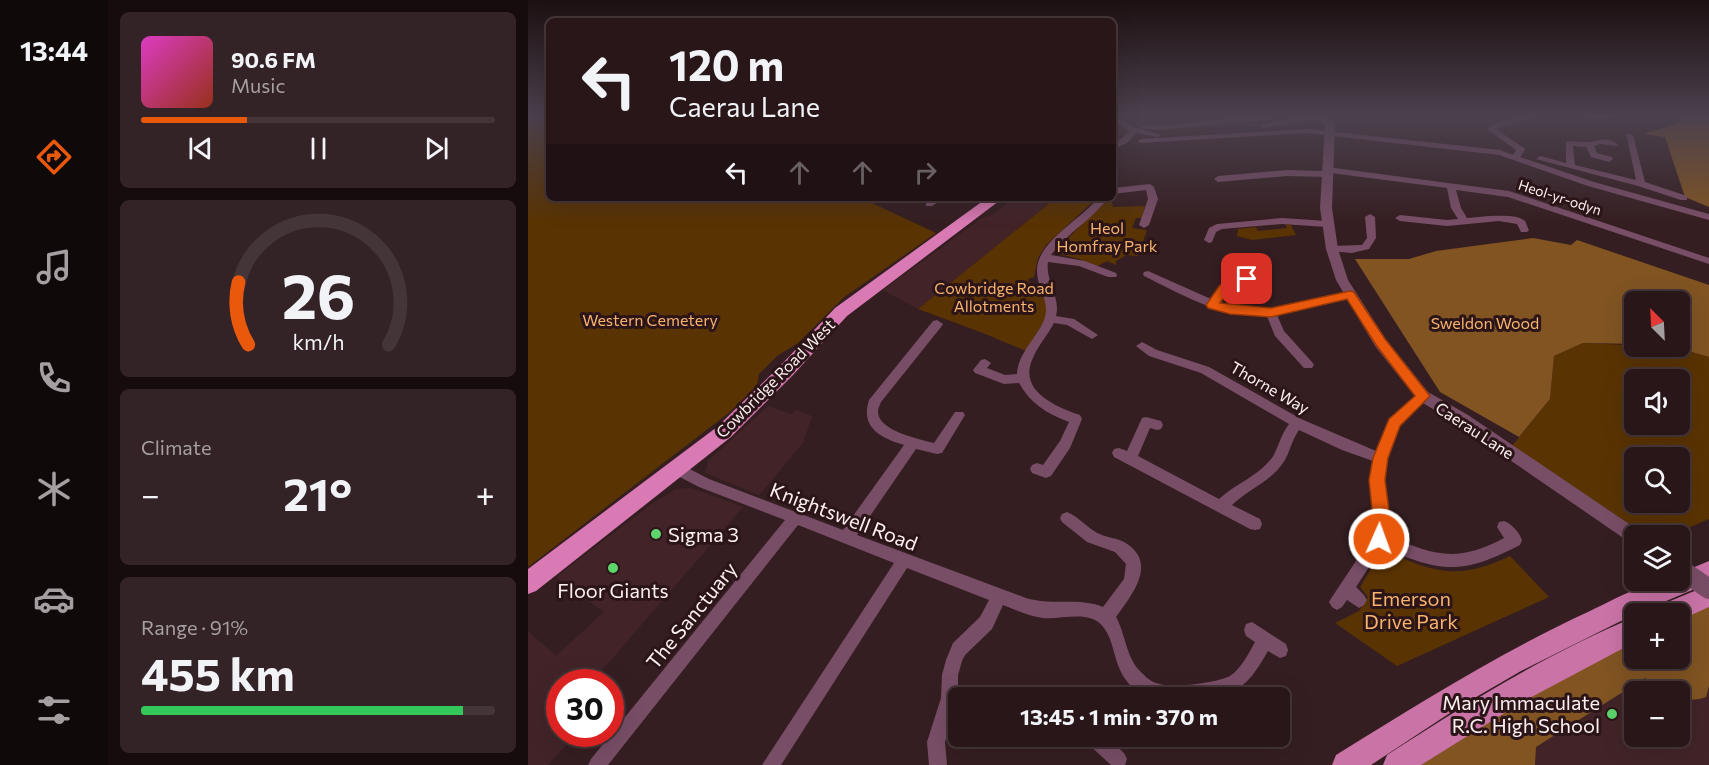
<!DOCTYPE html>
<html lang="en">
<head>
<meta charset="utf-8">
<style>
	body { margin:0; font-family:Commissioner,sans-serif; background:#342326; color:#f1f3f6; height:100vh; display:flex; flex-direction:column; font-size:22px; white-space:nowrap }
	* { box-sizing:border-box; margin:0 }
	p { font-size:20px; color:#a59fa2 }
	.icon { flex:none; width:33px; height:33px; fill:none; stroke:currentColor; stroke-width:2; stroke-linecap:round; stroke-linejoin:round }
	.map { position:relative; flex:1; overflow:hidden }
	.drawer { display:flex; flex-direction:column; gap:12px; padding:12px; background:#160c0e; width:420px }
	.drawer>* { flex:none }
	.guide { position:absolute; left:18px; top:18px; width:570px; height:183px; border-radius:9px; box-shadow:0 6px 24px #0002,0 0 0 2px #443538; background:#281619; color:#f1f3f6; overflow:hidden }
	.needle { width:39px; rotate:336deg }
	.buttons { position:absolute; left:1096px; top:291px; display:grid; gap:12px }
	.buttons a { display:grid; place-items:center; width:66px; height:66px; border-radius:9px; background:#281619; box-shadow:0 6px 24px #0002,0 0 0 2px #443538; font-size:30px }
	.speed { position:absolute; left:18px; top:669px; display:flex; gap:12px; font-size:30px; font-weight:700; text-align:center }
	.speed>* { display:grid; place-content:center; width:78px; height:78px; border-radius:50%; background:#281619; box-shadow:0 6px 24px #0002,0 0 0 2px #443538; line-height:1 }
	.speed .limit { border:9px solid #d22; background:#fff; color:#111 }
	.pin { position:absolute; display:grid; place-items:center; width:51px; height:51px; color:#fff; margin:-26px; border-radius:12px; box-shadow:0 3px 9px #0006 }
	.me { position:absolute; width:66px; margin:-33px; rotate:2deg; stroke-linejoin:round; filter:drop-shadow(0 0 4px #0008) }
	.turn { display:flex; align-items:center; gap:21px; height:126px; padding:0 24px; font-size:27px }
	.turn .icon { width:78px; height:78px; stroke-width:2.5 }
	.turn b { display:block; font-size:42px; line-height:51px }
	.lanes { display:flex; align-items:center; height:57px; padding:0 24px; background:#0003; justify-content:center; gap:30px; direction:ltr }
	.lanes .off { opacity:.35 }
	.big { font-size:45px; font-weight:700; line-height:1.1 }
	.drawer .card { flex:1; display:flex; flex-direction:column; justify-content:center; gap:9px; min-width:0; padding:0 21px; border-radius:9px; background:#342326 }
	.drawer .dial { align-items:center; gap:0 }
	.dial svg { height:156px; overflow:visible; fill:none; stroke:#443538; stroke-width:7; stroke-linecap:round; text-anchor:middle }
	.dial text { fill:#f1f3f6; stroke:none }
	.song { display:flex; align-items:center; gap:18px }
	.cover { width:72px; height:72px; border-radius:9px; background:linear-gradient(135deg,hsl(310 70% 55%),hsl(10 70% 35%)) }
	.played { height:6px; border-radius:3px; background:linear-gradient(90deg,#ea580c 30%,#443538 30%) }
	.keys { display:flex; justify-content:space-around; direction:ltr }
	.heat { display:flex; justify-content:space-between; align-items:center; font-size:33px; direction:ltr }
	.charge { height:9px; border-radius:4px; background:linear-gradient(90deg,#34c759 91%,#443538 0) }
	.trip { position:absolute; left:420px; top:687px; width:342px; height:60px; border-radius:9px; background:#281619; box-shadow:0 6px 24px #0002,0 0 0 2px #443538; font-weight:700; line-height:60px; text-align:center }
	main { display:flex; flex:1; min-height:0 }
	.tabs { display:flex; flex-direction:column; width:108px; justify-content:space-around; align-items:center; background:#10090a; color:#a59fa2 }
	.tabs .icon { width:42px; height:42px }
	.tabs .selected { color:#ea580c }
	.tabs b { font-size:27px; color:#f1f3f6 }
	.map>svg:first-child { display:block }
	.built { fill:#422428; fill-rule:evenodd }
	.green { fill:#5a3302; fill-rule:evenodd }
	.forest { fill:#815422 }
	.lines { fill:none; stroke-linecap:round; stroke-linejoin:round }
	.minor { fill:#784e66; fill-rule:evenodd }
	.tertiary { fill:#784e66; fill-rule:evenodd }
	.primary { fill:#ca73a7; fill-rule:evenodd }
	.trunk { fill:#da7ab4; fill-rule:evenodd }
	.tertiary-bridge { stroke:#784e66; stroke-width:20 }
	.route { fill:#ea580c; stroke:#983908; stroke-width:1.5 }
	.poi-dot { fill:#5ed56c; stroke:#2b1518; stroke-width:2 }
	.labels { text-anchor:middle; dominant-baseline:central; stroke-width:6; stroke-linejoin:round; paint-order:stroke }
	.far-street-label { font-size:14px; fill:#fdf0f1; stroke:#2b1518 }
	.park-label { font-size:16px; fill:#f8b36d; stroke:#2b1518 }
	.street-label { font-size:16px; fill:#fdf0f1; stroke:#2b1518 }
	.near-street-label { font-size:20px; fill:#fdf0f1; stroke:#2b1518 }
	.near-poi-label { font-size:20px; fill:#fdf0f1; stroke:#2b1518; text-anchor:start }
	.near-park-label { font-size:20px; fill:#f8b36d; stroke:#2b1518 }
</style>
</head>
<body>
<main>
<nav class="tabs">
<b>13:44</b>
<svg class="icon selected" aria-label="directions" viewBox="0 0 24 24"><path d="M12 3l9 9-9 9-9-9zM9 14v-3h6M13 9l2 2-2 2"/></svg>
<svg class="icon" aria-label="music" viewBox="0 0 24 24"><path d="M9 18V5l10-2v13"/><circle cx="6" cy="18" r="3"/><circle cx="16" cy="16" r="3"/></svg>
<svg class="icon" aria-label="phone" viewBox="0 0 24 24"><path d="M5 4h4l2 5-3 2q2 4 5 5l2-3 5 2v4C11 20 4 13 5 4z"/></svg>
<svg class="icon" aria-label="climate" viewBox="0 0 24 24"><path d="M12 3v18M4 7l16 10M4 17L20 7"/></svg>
<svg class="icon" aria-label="car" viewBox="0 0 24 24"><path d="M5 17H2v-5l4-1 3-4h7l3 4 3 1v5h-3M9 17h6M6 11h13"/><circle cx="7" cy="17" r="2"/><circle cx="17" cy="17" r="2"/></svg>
<svg class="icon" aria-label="filters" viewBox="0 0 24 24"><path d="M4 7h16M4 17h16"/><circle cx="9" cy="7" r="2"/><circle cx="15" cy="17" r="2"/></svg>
</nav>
<section class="drawer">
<div class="card">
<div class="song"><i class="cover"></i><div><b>90.6 FM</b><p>Music</p></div></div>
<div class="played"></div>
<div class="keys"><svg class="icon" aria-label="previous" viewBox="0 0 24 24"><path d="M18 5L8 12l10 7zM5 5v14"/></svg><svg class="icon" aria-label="pause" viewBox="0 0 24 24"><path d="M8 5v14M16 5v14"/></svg><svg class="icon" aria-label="next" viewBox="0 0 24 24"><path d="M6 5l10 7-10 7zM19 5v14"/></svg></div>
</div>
<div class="card dial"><svg viewBox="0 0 100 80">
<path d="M14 69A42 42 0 1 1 86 69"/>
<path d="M14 69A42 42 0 0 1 9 37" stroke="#ea580c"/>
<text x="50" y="56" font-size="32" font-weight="700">26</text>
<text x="50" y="72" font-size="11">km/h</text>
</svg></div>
<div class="card"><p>Climate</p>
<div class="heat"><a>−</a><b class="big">21°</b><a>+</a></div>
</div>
<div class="card"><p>Range · 91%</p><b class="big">455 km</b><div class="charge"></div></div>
</section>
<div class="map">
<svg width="1181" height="765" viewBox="0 0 1181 765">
	<rect width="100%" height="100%" fill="#351e21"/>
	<g class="built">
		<polygon points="481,198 528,198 390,309 355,290 454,218 465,214 478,204"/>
		<polygon points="240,406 263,414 268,410 284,416 275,443 231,495 177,473 180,461"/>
		<polygon points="163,488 215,507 64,682 32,682 32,734 48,734 20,765 0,765 0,631 28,656 76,612 28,577 125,503 148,489"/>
		<path d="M 1181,643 L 1181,765 L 1007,765 L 1008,747 L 1117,678 ZM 1107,692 L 1152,692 L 1152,736 L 1107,736 Z"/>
	</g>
	<g class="green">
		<polygon points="0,116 21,116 21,198 333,198 408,233 315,298 270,343 249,356 231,374 229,385 202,412 0,567"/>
		<polygon points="528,198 569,198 518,245 510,258 506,277 500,279 502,287 512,289 520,304 518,318 498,351 455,333 390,309"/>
		<polygon points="581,198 583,198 585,207 617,206 614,218 608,218 604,228 619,230 610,256 598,255 588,261 588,265 579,261 570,266 551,259 527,253 529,249"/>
		<polygon points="757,224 763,225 768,235 724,240 709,236 710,229 728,227 730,231 759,228"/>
		<path d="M 1055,343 L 1147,347 L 1181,357 L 1181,519 L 1144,535 L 1117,535 L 984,446 L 1022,399 L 1026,356 ZM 1107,380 L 1152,380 L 1152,424 L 1107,424 ZM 1107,458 L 1152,458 L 1152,502 L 1107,502 Z"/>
		<path d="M 854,551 C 864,551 874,559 884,562 C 922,577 946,573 982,556 L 1021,597 L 869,666 L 807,623 L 831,611 L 840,597 L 832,587 Z"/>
	</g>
	<g class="forest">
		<polygon points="1164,116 1181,116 1181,207 1157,197 1137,137 1116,134 1142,126"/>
		<polygon points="1005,238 1043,245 1049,240 1181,285 1181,357 1147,347 1152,346 1152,302 1107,302 1107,344 1055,343 1026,356 1022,399 991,437 912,392 827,259 881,259 908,251"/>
		<path d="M 1181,606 L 1181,686 L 1178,697 C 1169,700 1162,701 1152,698 L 1152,692 L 1138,691 L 1117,678 L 1008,747 L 1007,765 L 887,765 L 1107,633 L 1107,658 L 1152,658 L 1152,614 Z"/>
	</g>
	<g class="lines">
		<g class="minor">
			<polygon points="585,116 589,116 606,127 633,135 629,137 608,133 599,143 585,149 585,144 593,139 601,131 585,120"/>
			<polygon points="736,116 749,117 745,119 631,130 616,129 612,127 616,125 631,126"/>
			<polygon points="786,116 801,116 797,118 736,128 732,126 736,124"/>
			<polygon points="998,116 1009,116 968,129 996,148 997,150 992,157 1066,182 1181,214 1181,220 1060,186 971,155 779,133 613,143 609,141 613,139 779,129 972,150 985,155 988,150 959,129 967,123"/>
			<path d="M 1055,116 L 1086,116 C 1079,120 1062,120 1055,116 Z"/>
			<path d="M 1098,133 L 1105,135 L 1117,182 L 1159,196 L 1159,200 L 1153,200 L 1110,186 L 1008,159 L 1012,156 L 1038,163 L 1038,142 C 1045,141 1050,142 1058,142 C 1071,142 1076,135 1090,144 L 1089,146 L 1072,144 L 1066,146 L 1069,153 L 1084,157 L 1085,159 L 1081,162 L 1063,157 L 1058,147 L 1045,146 L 1047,165 L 1108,180 Z"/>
			<path d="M 799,167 L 981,191 L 1181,258 L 1181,264 L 980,197 L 928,190 L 933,208 L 939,218 C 951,217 988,212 997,221 C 998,222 1000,229 1001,230 L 999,232 L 993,232 L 989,224 L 971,221 L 919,226 L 872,221 L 867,218 L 872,215 L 919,220 L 930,219 L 923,208 L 919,188 L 803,173 L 802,176 L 799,177 L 759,176 L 690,182 L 686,179 L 690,176 L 759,170 L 796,171 L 796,168 Z"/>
			<polygon points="622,184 626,187 630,199 621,225 616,228 611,225 620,199 618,190 585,194 585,188"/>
			<polygon points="405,198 416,198 404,206 398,206 398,202"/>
			<path d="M 570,198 L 580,198 C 564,220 539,233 523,255 L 557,261 L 588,273 L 589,275 L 588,277 L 580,277 L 551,266 L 520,262 C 517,281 533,297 528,316 L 546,319 L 570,335 L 564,339 L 539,325 L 526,323 C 519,336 509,347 504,360 C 491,391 528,407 552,415 L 554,419 L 542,448 L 523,476 L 518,478 L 504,473 L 502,469 L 504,465 L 509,463 L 515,465 L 532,441 L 541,422 C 519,414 502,403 491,383 L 476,384 L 447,373 L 445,370 L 453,360 L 457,359 L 463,363 L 459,368 L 477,375 L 489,374 C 490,353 508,339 516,320 C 523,301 509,289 509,271 C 508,242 554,219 570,198 Z"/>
			<polygon points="842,214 847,217 848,238 841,249 824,253 801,251 799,249 804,246 834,245 839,238 837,217"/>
			<polygon points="754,218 799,221 804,224 799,227 754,224 694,229 688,232 684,242 681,243 676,240 681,228 689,224"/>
			<path d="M 620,271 L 683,299 L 693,286 L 715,278 L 723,278 L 729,285 L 728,287 L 720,287 L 717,284 L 701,290 L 692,302 C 736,317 778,301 822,291 L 827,295 L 822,299 L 749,315 L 756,331 L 784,362 L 786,365 L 784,368 L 776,368 L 747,336 L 739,316 C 694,318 656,296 616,276 L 615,274 L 616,272 Z"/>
			<path d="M 409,320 L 415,324 L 413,327 L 353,402 C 352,405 350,408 350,411 C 349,431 392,439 406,443 L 427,412 L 435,412 L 437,415 L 414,453 L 409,454 L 388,449 L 329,535 L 498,598 C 524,606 551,597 575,607 L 596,579 L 598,564 L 587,552 L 559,542 L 534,522 L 532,518 L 534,514 L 539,512 C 552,517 560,530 574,535 C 581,538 589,538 596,542 C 631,562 604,595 588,617 C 597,633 598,655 610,669 C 615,674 621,681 628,683 C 643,689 688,683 702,676 C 713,669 721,653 727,642 L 718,636 L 716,630 L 718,624 L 724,622 L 758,644 L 760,650 L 758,656 L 752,658 L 740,651 C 724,678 717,690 685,698 L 598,698 L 604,687 C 584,667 589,646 576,628 C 563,609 534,620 515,618 C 501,616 488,610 475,605 L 464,629 L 437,655 L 434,661 L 430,675 L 430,698 L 417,742 L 419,765 L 401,765 L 399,742 L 413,698 L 414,675 L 418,660 L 425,643 L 452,617 L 461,600 L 379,568 L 253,765 L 234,765 L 366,563 L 270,525 L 80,765 L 60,765 L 63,759 L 257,520 L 171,487 L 144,473 L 142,469 L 144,465 L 149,463 L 154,465 L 181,479 L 315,530 L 376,445 C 353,438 332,428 341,400 L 405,321 Z"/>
			<path d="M 614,342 L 629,350 L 681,367 L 773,419 L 848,451 L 862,419 L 891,393 L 899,393 L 901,396 L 899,399 L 871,426 L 859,458 L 856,480 L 861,518 L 859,535 C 906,556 929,563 976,538 L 969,527 L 971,522 L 976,521 C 984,524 991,532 994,540 L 992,545 C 934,575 913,573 854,547 L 828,587 L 836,595 L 839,600 L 836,605 L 831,608 L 819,600 L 814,607 L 809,610 L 804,607 L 801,602 L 804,597 L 844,537 L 847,518 L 842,480 L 845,461 L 814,450 L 771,430 C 763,441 762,453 755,463 C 742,482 719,490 704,505 L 732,519 L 734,524 L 732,529 L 727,530 L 722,529 L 586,457 L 584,453 L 586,449 L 591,448 L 599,451 L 614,418 L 618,417 L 633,421 L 635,425 L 633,429 L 629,430 L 622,428 L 610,456 L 691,499 C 707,484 730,476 744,458 C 750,449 752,436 761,424 L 673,373 L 621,356 L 608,346 Z"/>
			<polygon points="555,736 578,736 596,753 599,759 597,765 583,765 558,742"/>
		</g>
		<polygon class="tertiary" points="789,116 799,116 807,125 804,208 810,249 820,280 857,338 900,392 940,415 1113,532 1115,536 1107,536 1107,546 928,423 890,400 847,346 808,280 798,249 792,208 797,125"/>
		<g class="primary">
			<path d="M 1181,561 L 1181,583 L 1107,614 L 993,671 L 931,707 L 843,765 L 804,765 L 808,755 C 892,703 973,652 1062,611 C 1091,597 1120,580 1152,580 L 1152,573 Z"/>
			<polygon points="1181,585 1181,607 1152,620 1152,614 1126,614 1130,606"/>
			<path d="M 1107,617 L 1107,642 L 994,702 L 893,765 L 855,765 L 859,755 C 938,704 1020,653 1107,617 Z"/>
		</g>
		<polygon class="trunk" points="459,198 475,198 319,316 265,375 203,437 8,591 0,594 0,569 189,427 253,365 307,308"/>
		<polyline class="tertiary-bridge" points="1152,569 1181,589"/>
	</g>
	<linearGradient id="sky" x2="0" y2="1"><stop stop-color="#1d1012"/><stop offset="0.52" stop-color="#4b414e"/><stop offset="1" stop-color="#4b414e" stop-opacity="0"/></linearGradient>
	<rect width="1181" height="223" fill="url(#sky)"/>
	<polygon class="route" points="719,276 723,277 723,282 701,291 692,303 743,308 822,291 826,292 857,339 902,396 872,426 860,458 857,480 862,518 857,544 851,547 845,544 843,539 845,518 841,480 845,458 861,419 887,396 848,345 819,299 743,317 702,314 680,308 678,305 692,285"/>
	<g class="poi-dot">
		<circle cx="128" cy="534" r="6"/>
		<circle cx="85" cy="568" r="6"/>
		<circle cx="1084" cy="714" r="6"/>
	</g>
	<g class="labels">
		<g class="far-street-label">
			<text transform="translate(1032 197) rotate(18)">Heol-yr-odyn</text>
		</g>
		<g class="park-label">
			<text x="579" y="227">Heol<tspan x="579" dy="18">Homfray Park</tspan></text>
			<text x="466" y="287">Cowbridge Road<tspan x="466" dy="18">Allotments</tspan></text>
			<text x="122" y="319">Western Cemetery</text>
			<text x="957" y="322">Sweldon Wood</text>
		</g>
		<g class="street-label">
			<text transform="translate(247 378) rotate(-45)">Cowbridge Road West</text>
			<text transform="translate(742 387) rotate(30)">Thorne Way</text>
			<text transform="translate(947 430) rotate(33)">Caerau Lane</text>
		</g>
		<g class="near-street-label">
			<text transform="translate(316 516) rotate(21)">Knightswell Road</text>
			<text transform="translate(163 615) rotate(-51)">The Sanctuary</text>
		</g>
		<g class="near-poi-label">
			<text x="140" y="534">Sigma 3</text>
			<text x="85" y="590" text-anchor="middle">Floor Giants</text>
			<text x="1072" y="702" text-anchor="end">Mary Immaculate<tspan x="1072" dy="23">R.C. High School</tspan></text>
		</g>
		<g class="near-park-label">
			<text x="883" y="598">Emerson<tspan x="883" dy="23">Drive Park</tspan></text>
		</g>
	</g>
</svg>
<div class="buttons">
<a><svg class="needle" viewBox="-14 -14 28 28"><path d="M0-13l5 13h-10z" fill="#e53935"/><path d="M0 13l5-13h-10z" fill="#a59fa2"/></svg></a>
<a><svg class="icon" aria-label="sound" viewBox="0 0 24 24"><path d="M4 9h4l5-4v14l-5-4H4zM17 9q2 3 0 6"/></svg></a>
<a><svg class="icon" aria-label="search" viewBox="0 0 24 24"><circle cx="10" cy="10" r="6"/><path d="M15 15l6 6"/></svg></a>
<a><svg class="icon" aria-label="layers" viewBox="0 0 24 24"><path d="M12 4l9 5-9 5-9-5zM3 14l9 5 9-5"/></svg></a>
<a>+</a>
<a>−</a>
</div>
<div class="speed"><div class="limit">30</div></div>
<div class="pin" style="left:719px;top:279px;background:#d93025"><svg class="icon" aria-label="arrive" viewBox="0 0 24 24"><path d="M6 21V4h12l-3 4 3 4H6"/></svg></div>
<svg class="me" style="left:851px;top:539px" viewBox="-20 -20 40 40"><circle r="17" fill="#ea580c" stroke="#fff" stroke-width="3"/><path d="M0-11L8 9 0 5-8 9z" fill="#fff"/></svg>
<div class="trip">13:45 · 1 min · 370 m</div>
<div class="guide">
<div class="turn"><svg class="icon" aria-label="left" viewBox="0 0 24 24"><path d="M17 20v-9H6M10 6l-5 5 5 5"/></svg><div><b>120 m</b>Caerau Lane</div></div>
<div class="lanes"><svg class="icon" aria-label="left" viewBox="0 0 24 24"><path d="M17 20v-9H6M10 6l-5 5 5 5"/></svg><svg class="icon off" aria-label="ahead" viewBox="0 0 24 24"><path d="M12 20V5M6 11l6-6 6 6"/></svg><svg class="icon off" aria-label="ahead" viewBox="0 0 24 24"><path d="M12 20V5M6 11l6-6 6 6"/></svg><svg class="icon off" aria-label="right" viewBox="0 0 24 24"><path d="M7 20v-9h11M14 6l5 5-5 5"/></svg></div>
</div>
</div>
</main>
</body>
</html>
